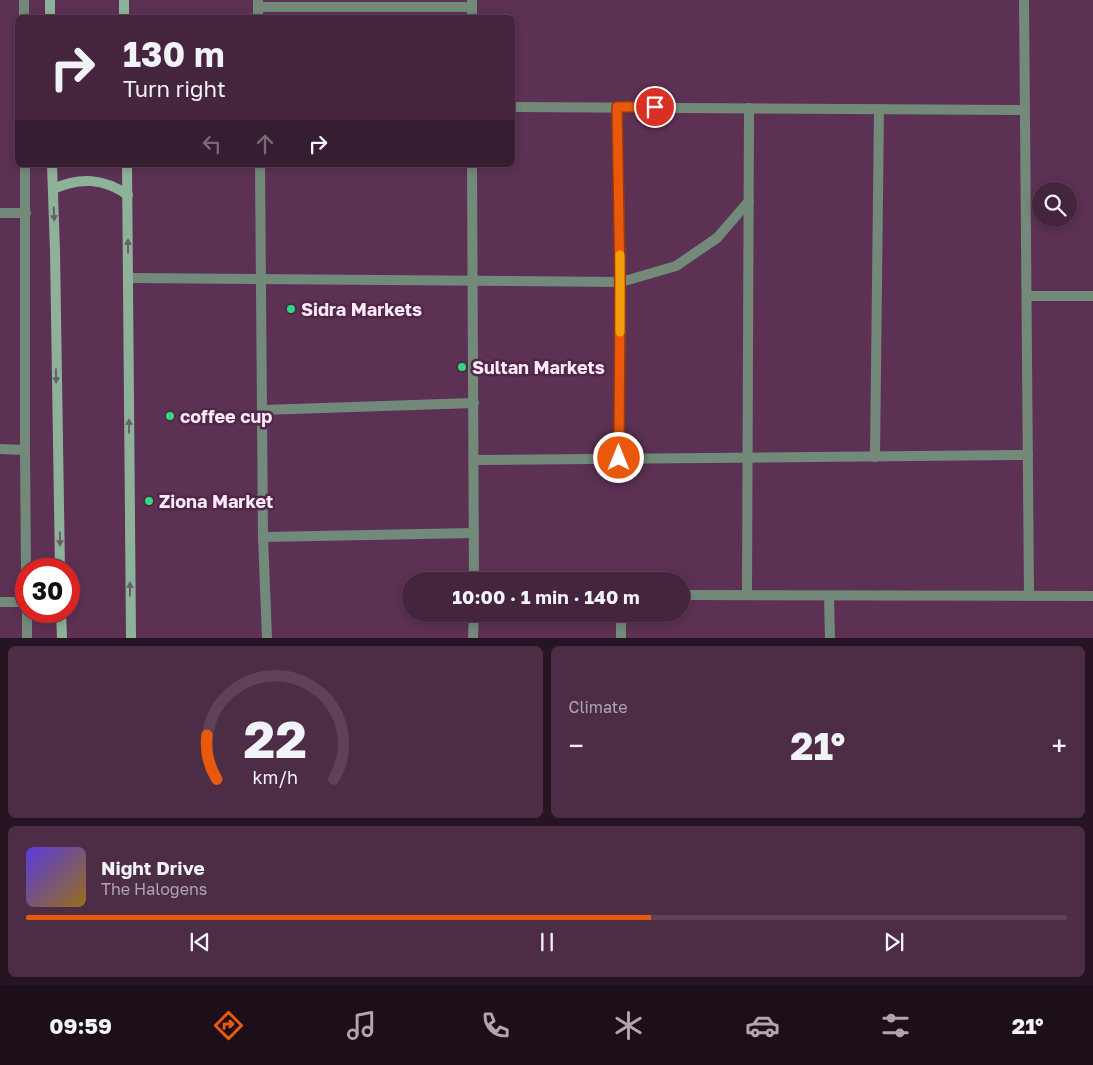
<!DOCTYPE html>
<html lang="en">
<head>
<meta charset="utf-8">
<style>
	body { margin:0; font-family:"Golos Text",sans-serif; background:#4c2d45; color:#f1f3f6; height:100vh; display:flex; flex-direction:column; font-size:19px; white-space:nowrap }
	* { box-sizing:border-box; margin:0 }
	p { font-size:16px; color:#b0a5b0 }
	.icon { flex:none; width:28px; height:28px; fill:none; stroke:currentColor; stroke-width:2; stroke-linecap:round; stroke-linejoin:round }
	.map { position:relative; height:638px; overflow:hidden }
	.panel { display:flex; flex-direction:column; gap:8px; padding:8px; background:#261422; flex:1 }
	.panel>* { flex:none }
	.guide { position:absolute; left:15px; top:15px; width:500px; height:152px; border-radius:8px; box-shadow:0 2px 8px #0003,0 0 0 1px #5d4258; background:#45253e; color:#f1f3f6; overflow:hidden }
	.tools { position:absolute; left:1032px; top:182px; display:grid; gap:10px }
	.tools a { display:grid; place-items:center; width:45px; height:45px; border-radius:50%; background:#45253e; box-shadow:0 2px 8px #0003,0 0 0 1px #5d4258; font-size:25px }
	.speed { position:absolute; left:15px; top:558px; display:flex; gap:10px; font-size:25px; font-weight:700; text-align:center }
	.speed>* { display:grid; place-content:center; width:65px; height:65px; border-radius:50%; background:#45253e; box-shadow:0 2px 8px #0003,0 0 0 1px #5d4258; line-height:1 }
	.speed .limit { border:8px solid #d22; background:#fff; color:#111 }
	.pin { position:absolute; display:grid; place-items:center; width:42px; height:42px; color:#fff; margin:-21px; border:2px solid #fff; border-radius:50%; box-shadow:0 1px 5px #0007 }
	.me { position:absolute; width:55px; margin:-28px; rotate:0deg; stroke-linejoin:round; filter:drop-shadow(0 0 4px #0008) }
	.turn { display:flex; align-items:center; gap:18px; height:105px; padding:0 25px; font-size:22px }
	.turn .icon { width:65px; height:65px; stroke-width:2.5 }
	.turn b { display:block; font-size:35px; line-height:42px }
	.lanes { display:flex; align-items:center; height:48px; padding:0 25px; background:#0003; justify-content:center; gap:25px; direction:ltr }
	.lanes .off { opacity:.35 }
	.big { font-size:38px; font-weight:700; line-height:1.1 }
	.panel .card { flex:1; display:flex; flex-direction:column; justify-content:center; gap:8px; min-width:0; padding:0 18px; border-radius:8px; background:#4c2d45 }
	.panel .dial { align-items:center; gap:0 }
	.dial svg { height:130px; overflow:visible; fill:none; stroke:#5d4258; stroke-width:7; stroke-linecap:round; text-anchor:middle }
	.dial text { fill:#f1f3f6; stroke:none }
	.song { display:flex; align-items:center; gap:15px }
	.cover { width:60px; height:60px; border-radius:8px; background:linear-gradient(135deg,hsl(250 70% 55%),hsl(40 70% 35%)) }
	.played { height:5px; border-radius:2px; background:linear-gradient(90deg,#ea580c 60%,#5d4258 60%) }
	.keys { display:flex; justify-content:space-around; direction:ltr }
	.heat { display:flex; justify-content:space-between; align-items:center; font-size:28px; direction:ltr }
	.panel .tiles { flex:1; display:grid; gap:8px; grid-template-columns:1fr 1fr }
	.card:last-child { grid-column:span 2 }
	.trip { position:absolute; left:402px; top:572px; width:288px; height:50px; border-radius:25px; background:#45253e; box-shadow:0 2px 8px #0003,0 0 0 1px #5d4258; font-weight:700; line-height:50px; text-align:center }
	.menu { display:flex; height:80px; justify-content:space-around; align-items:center; background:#1c0f19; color:#b0a5b0 }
	.menu .icon { width:35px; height:35px }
	.menu .on { color:#ea580c }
	.menu b { font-size:22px; color:#f1f3f6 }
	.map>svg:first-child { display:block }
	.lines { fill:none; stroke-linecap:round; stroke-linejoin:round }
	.street { stroke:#738a7a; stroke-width:10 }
	.secondary { stroke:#8db299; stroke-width:10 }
	.oneway { fill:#685f68 }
	.route-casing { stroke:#983908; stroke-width:12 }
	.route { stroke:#ea580c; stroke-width:9 }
	.slow { stroke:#f59e0b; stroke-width:9 }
	.poi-dot { fill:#31d882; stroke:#502748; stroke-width:2 }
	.labels { text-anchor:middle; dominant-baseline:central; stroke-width:5; stroke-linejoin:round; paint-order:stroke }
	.poi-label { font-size:18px; font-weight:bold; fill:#fee9f9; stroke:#502748; text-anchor:start }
</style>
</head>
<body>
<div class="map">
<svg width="1093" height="638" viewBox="0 0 1093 638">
	<rect width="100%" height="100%" fill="#5c3153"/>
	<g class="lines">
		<g class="street">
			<polyline points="24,0 24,18"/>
			<polyline points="258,0 258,18"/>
			<polyline points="472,0 472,18"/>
			<polyline points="1024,0 1029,596"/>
			<polyline points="258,7 472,7"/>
			<polyline points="512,107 1025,110"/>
			<polyline points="617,107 621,282 619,458"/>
			<polyline points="25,165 25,450 26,571"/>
			<polyline points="260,165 263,537 267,638"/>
			<polyline points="472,165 474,581"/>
			<polyline points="0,213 26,213"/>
			<polyline points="128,278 621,282 676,266 717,238 749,201"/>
			<polyline points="1027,296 1093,296"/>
			<polyline points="262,410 474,403"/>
			<polyline points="0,449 25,450"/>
			<polyline points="875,457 879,109"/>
			<polyline points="474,460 1028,455"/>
			<polyline points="263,537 474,533"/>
			<polyline points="681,595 1093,596"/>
			<polyline points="747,595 749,108"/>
			<polyline points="829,596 830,638"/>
			<polyline points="0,602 26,602"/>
			<polyline points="27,611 27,638"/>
			<polyline points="621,614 621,638"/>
			<polyline points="473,638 474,614"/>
		</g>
		<g class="secondary">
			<polyline points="50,0 50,18"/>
			<polyline points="124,0 124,18"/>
			<polyline points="52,165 55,251 60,569"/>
			<polyline points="127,165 131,638"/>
			<path d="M 53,189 C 80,177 103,178 128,195"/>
			<polyline points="61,611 62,638"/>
		</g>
	</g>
	<defs><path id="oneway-solid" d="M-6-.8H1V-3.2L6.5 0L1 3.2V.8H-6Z" transform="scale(1.25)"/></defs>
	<g class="oneway">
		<use href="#oneway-solid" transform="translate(54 214) rotate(88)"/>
		<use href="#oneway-solid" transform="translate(128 246) rotate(-90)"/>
		<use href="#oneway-solid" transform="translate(56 376) rotate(89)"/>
		<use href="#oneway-solid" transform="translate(129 426) rotate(-90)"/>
		<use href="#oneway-solid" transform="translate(60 539) rotate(89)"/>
		<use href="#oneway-solid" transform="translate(130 589) rotate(-90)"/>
	</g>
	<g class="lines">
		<defs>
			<polyline id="route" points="619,458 620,282 617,107 655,107"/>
		</defs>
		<use href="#route" class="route-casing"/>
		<use href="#route" class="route"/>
		<polyline class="slow" points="620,255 620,332"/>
	</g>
	<g class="poi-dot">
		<circle cx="291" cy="309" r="5"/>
		<circle cx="462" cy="367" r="5"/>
		<circle cx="170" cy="416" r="5"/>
		<circle cx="149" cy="501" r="5"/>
	</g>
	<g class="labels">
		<g class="poi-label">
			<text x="301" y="309">Sidra Markets</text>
			<text x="472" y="367">Sultan Markets</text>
			<text x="180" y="416">coffee cup</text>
			<text x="159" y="501">Ziona Market</text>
		</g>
	</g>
</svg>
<div class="tools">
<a><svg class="icon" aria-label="search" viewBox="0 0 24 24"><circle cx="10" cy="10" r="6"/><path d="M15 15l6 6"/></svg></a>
</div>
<div class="speed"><div class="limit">30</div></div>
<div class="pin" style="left:655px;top:107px;background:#d93025"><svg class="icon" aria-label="arrive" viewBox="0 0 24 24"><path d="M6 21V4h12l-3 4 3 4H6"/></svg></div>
<svg class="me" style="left:619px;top:458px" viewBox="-20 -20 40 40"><circle r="17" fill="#ea580c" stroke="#fff" stroke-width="3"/><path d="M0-11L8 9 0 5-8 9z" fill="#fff"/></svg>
<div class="trip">10:00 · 1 min · 140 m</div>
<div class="guide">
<div class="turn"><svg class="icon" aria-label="right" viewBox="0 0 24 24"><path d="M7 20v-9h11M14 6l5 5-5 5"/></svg><div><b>130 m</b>Turn right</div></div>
<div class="lanes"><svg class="icon off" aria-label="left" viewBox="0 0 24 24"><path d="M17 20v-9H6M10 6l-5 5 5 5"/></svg><svg class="icon off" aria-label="ahead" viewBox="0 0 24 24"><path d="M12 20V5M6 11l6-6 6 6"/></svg><svg class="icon" aria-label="right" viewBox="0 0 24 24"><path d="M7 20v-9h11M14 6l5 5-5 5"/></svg></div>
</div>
</div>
<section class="panel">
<div class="tiles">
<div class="card dial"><svg viewBox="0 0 100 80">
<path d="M14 69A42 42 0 1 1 86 69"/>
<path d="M14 69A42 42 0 0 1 8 42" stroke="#ea580c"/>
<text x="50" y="56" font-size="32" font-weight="700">22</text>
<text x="50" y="72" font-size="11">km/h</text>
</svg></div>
<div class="card"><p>Climate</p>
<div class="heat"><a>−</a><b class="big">21°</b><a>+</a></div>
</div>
<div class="card">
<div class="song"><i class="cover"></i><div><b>Night Drive</b><p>The Halogens</p></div></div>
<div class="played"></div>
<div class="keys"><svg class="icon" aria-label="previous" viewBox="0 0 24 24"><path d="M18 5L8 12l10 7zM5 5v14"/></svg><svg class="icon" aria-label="pause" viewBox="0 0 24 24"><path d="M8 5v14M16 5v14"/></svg><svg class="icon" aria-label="next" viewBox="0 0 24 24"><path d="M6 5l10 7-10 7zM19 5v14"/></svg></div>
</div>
</div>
</section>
<nav class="menu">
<b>09:59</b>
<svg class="icon on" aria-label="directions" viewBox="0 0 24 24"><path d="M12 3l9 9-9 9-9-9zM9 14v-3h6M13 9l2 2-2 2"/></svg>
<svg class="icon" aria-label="music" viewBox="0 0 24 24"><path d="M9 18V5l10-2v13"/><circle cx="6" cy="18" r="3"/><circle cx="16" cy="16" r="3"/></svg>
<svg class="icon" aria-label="phone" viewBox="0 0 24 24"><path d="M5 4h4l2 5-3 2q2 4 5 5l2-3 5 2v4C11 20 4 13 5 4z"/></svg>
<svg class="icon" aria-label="climate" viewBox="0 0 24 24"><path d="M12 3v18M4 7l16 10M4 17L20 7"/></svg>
<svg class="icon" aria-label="car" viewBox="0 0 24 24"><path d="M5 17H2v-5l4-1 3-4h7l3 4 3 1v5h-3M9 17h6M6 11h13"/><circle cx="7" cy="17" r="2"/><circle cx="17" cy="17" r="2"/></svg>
<svg class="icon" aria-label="filters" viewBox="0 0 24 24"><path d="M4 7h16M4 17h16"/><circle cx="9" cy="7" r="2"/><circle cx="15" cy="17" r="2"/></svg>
<b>21°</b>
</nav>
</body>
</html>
